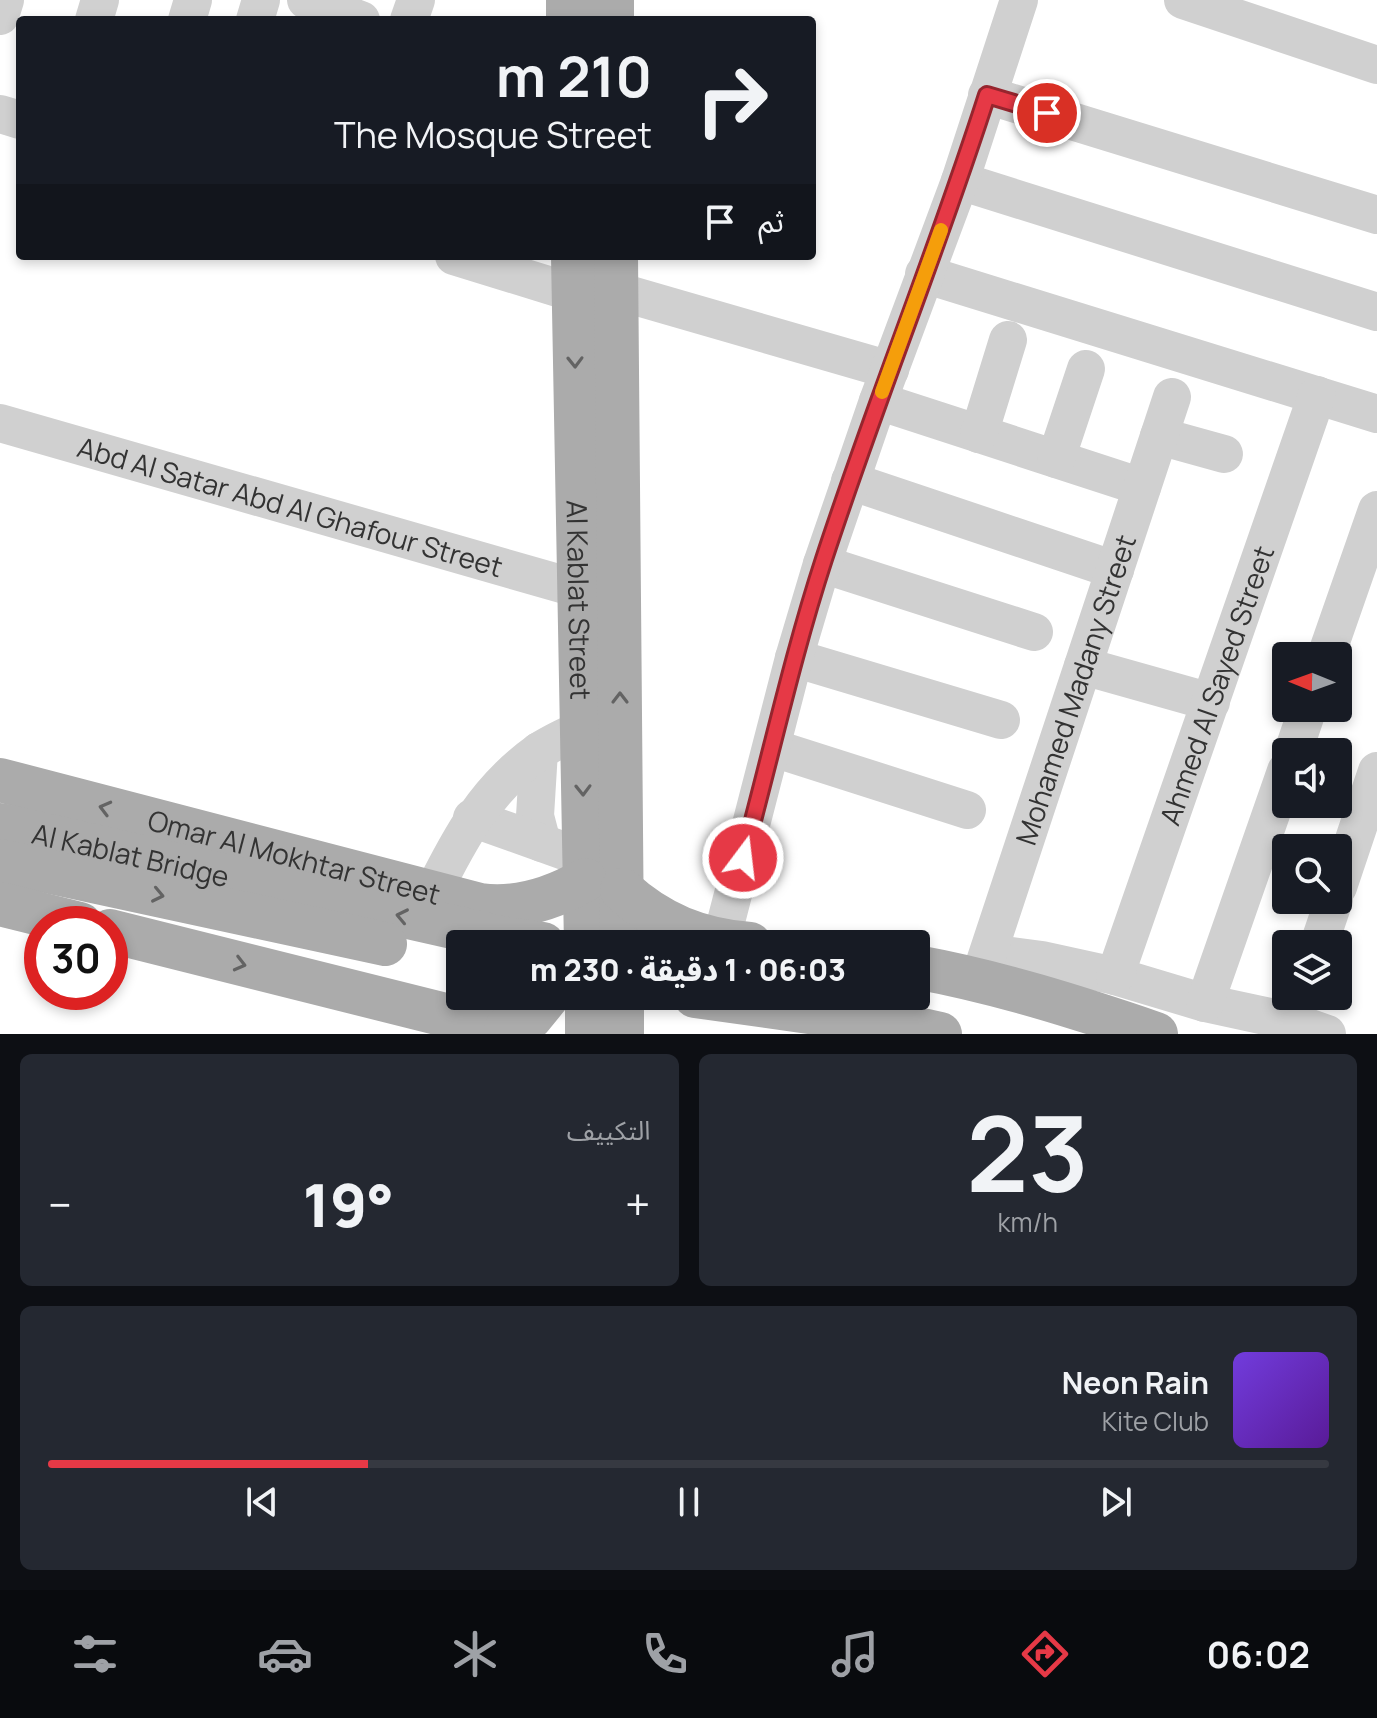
<!DOCTYPE html>
<html lang="ar">
<head>
<meta charset="utf-8">
<style>
	body { margin:0; font-family:Manrope,"Noto Sans Arabic",sans-serif; background:#242831; color:#f1f3f6; direction:rtl; height:100vh; display:flex; flex-direction:column; font-size:30px; white-space:nowrap }
	* { box-sizing:border-box; margin:0 }
	p { font-size:26px; color:#9ea1a6 }
	.icon { flex:none; width:44px; height:44px; fill:none; stroke:currentColor; stroke-width:2; stroke-linecap:round; stroke-linejoin:round }
	.map { position:relative; height:1034px; overflow:hidden; direction:ltr }
	.drawer { display:flex; flex-direction:column; gap:20px; padding:20px; background:#0d0f14; flex:1 }
	.drawer>* { flex:none }
	.guide { position:absolute; left:16px; top:16px; width:800px; height:244px; border-radius:8px; box-shadow:0 4px 12px #0003; direction:rtl; background:#171b24; color:#f1f3f6; overflow:hidden }
	.needle { width:52px; rotate:271deg }
	.tools { position:absolute; left:1272px; top:642px; display:grid; gap:16px }
	.tools a { display:grid; place-items:center; width:80px; height:80px; border-radius:8px; background:#171b24; box-shadow:0 4px 12px #0003; font-size:40px }
	.speed { position:absolute; left:24px; top:906px; display:flex; gap:16px; font-size:40px; font-weight:700; text-align:center }
	.speed>* { display:grid; place-content:center; width:104px; height:104px; border-radius:50%; background:#171b24; box-shadow:0 4px 12px #0003; line-height:1 }
	.speed .limit { border:12px solid #d22; background:#fff; color:#111 }
	.pin { position:absolute; display:grid; place-items:center; width:68px; height:68px; color:#fff; margin:-34px; border:4px solid #fff; border-radius:50%; box-shadow:0 2px 8px #0007 }
	.me { position:absolute; width:88px; margin:-44px; rotate:15deg; stroke-linejoin:round; filter:drop-shadow(0 0 6px #0008) }
	.turn { display:flex; align-items:center; gap:28px; height:168px; padding:0 32px; font-size:36px }
	.turn .icon { width:104px; height:104px; stroke-width:2.5 }
	.turn b { display:block; font-size:56px; line-height:68px }
	.then { display:flex; align-items:center; height:76px; padding:0 32px; background:#0003; gap:16px; font-size:30px }
	.big { font-size:60px; font-weight:800; line-height:1.1 }
	.drawer .card { flex:1; display:flex; flex-direction:column; justify-content:center; gap:12px; min-width:0; padding:0 28px; border-radius:12px; background:#242831 }
	.drawer .dial { align-items:center; gap:0 }
	.dial b { font-size:104px; line-height:1 }
	.song { display:flex; align-items:center; gap:24px }
	.cover { width:96px; height:96px; border-radius:12px; background:linear-gradient(135deg,hsl(260 70% 55%),hsl(270 70% 35%)) }
	.played { height:8px; border-radius:4px; background:linear-gradient(90deg,#e63946 25%,#363941 25%) }
	.keys { display:flex; justify-content:space-around; direction:ltr }
	.heat { display:flex; justify-content:space-between; align-items:center; font-size:44px; direction:ltr }
	.drawer .tiles { flex:1; display:grid; gap:20px; grid-template-columns:1fr 1fr }
	.card:last-child { grid-column:span 2 }
	.trip { position:absolute; left:446px; top:930px; width:484px; height:80px; border-radius:8px; background:#171b24; box-shadow:0 4px 12px #0003; font-weight:800; line-height:80px; text-align:center; direction:rtl }
	.dock { display:flex; height:128px; justify-content:space-around; align-items:center; background:#090b0e; color:#9ea1a6 }
	.dock .icon { width:56px; height:56px }
	.dock .active { color:#e63946 }
	.dock b { font-size:36px; color:#f1f3f6 }
	.map>svg:first-child { display:block }
	.lines { fill:none; stroke-linecap:round; stroke-linejoin:round }
	.minor { stroke:#d0d0d0; stroke-width:38 }
	.major { stroke:#ababab; stroke-width:44 }
	.oneway { stroke:#636363 }
	.route-casing { stroke:#96252e; stroke-width:20 }
	.route { stroke:#e63946; stroke-width:14 }
	.slow { stroke:#f59e0b; stroke-width:14 }
	.labels { text-anchor:middle; dominant-baseline:central; stroke-width:8; stroke-linejoin:round; paint-order:stroke }
	.street-label { font-size:28px; fill:#333; stroke:#fff }
</style>
</head>
<body>
<div class="map">
<svg width="1377" height="1034" viewBox="0 0 1377 1034">
	<rect width="100%" height="100%" fill="#fff"/>
	<g class="lines">
		<g class="minor">
			<polyline points="306,0 361,20"/>
			<polyline points="1183,0 1377,65"/>
			<polyline points="0,16 5,0"/>
			<polyline points="94,20 100,0"/>
			<polyline points="187,20 193,0"/>
			<polyline points="255,20 261,0"/>
			<polyline points="409,20 416,0"/>
			<polyline points="987,95 1377,215"/>
			<polyline points="0,114 20,120"/>
			<polyline points="960,181 1377,312"/>
			<polyline points="454,256 574,293"/>
			<polyline points="924,274 1377,414"/>
			<polyline points="617,291 890,370"/>
			<polyline points="878,401 1142,487"/>
			<path id="s1" d="M 0,423 L 579,589"/>
			<polyline points="979,434 1008,340"/>
			<polyline points="1159,436 1224,454"/>
			<polyline points="1056,459 1086,369"/>
			<polyline points="850,481 1115,570"/>
			<polyline points="822,564 1034,632"/>
			<polyline points="1326,656 1377,510"/>
			<polyline points="794,658 1001,720"/>
			<polyline points="1083,666 1211,702"/>
			<polyline points="773,748 967,810"/>
			<polyline points="539,751 535,816 542,843"/>
			<polyline points="1293,752 1308,708"/>
			<polyline points="472,818 584,858"/>
			<polyline points="1338,887 1377,771"/>
			<path d="M 432,894 C 460,838 485,790 538,752 C 551,743 567,736 582,729"/>
			<polyline points="721,941 794,658 822,564 878,401 960,181 1019,0"/>
			<polyline points="1319,944 1334,900"/>
			<polyline points="989,953 1042,960 1115,976 1205,1003 1293,1022 1327,1034"/>
			<path id="s2" d="M 1115,976 L 1317,395"/>
			<path id="s3" d="M 979,980 L 1172,397"/>
			<polyline points="1205,1003 1286,771"/>
		</g>
		<g class="major">
			<polyline points="568,0 568,20"/>
			<polyline points="612,0 612,20"/>
			<path id="s4" d="M 573,256 L 586,944"/>
			<polyline points="616,256 622,944"/>
			<path id="s5" d="M 0,780 L 480,905 C 518,910 552,899 585,880"/>
			<path id="s6" d="M 0,825 L 506,939 L 543,944"/>
			<polyline points="0,861 385,944"/>
			<path d="M 622,890 C 659,924 700,940 750,944"/>
			<polyline points="0,904 80,924"/>
			<polyline points="110,931 521,1034"/>
			<path d="M 916,967 C 998,982 1077,1007 1156,1034"/>
			<polyline points="587,996 587,1034"/>
			<polyline points="622,996 622,1034"/>
			<polyline points="695,996 895,1024 940,1034"/>
			<polyline points="506,1029 531,1017 548,996"/>
		</g>
	</g>
	<defs><path id="oneway-chevron" d="M-2-3.5L2.5 0L-2 3.5" fill="none" stroke-width="1.6" stroke-linecap="round" stroke-linejoin="round" transform="scale(2)"/></defs>
	<g class="oneway">
		<use href="#oneway-chevron" transform="translate(575 362) rotate(89)"/>
		<use href="#oneway-chevron" transform="translate(620 698) rotate(-90)"/>
		<use href="#oneway-chevron" transform="translate(583 790) rotate(89)"/>
		<use href="#oneway-chevron" transform="translate(105 808) rotate(-165)"/>
		<use href="#oneway-chevron" transform="translate(158 895) rotate(12)"/>
		<use href="#oneway-chevron" transform="translate(402 916) rotate(-168)"/>
		<use href="#oneway-chevron" transform="translate(240 964) rotate(14)"/>
	</g>
	<g class="lines">
		<defs>
			<path id="route" d="M 743,858 C 770,759 792,657 824,559 C 875,403 937,251 987,95 L 1047,113"/>
		</defs>
		<use href="#route" class="route-casing"/>
		<use href="#route" class="route"/>
		<polyline class="slow" points="882,392 941,230"/>
	</g>
	<g class="labels">
		<g class="street-label">
			<text stroke="none"><textPath href="#s1" startOffset="302">Abd Al Satar Abd Al Ghafour Street</textPath></text>
			<text stroke="none"><textPath href="#s4" startOffset="344">Al Kablat Street</textPath></text>
			<text stroke="none"><textPath href="#s2" startOffset="308">Ahmed Al Sayed Street</textPath></text>
			<text stroke="none"><textPath href="#s3" startOffset="306">Mohamed Madany Street</textPath></text>
			<text stroke="none"><textPath href="#s6" startOffset="134">Al Kablat Bridge</textPath></text>
			<text stroke="none"><textPath href="#s5" startOffset="304">Omar Al Mokhtar Street</textPath></text>
		</g>
	</g>
</svg>
<div class="tools">
<a><svg class="needle" viewBox="-14 -14 28 28"><path d="M0-13l5 13h-10z" fill="#e53935"/><path d="M0 13l5-13h-10z" fill="#9ea1a6"/></svg></a>
<a><svg class="icon" aria-label="sound" viewBox="0 0 24 24"><path d="M4 9h4l5-4v14l-5-4H4zM17 9q2 3 0 6"/></svg></a>
<a><svg class="icon" aria-label="search" viewBox="0 0 24 24"><circle cx="10" cy="10" r="6"/><path d="M15 15l6 6"/></svg></a>
<a><svg class="icon" aria-label="layers" viewBox="0 0 24 24"><path d="M12 4l9 5-9 5-9-5zM3 14l9 5 9-5"/></svg></a>
</div>
<div class="speed"><div class="limit">30</div></div>
<div class="pin" style="left:1047px;top:113px;background:#d93025"><svg class="icon" aria-label="arrive" viewBox="0 0 24 24"><path d="M6 21V4h12l-3 4 3 4H6"/></svg></div>
<svg class="me" style="left:743px;top:858px" viewBox="-20 -20 40 40"><circle r="17" fill="#e63946" stroke="#fff" stroke-width="3"/><path d="M0-11L8 9 0 5-8 9z" fill="#fff"/></svg>
<div class="trip">06:03 · 1 دقيقة · 230 m</div>
<div class="guide">
<div class="turn"><svg class="icon" aria-label="right" viewBox="0 0 24 24"><path d="M7 20v-9h11M14 6l5 5-5 5"/></svg><div><b>210 m</b>The Mosque Street</div></div>
<div class="then">ثم<svg class="icon" aria-label="arrive" viewBox="0 0 24 24"><path d="M6 21V4h12l-3 4 3 4H6"/></svg></div>
</div>
</div>
<section class="drawer">
<div class="tiles">
<div class="card dial"><b>23</b><p>km/h</p></div>
<div class="card"><p>التكييف</p>
<div class="heat"><a>−</a><b class="big">19°</b><a>+</a></div>
</div>
<div class="card">
<div class="song"><i class="cover"></i><div><b>Neon Rain</b><p>Kite Club</p></div></div>
<div class="played"></div>
<div class="keys"><svg class="icon" aria-label="previous" viewBox="0 0 24 24"><path d="M18 5L8 12l10 7zM5 5v14"/></svg><svg class="icon" aria-label="pause" viewBox="0 0 24 24"><path d="M8 5v14M16 5v14"/></svg><svg class="icon" aria-label="next" viewBox="0 0 24 24"><path d="M6 5l10 7-10 7zM19 5v14"/></svg></div>
</div>
</div>
</section>
<nav class="dock">
<b>06:02</b>
<svg class="icon active" aria-label="directions" viewBox="0 0 24 24"><path d="M12 3l9 9-9 9-9-9zM9 14v-3h6M13 9l2 2-2 2"/></svg>
<svg class="icon" aria-label="music" viewBox="0 0 24 24"><path d="M9 18V5l10-2v13"/><circle cx="6" cy="18" r="3"/><circle cx="16" cy="16" r="3"/></svg>
<svg class="icon" aria-label="phone" viewBox="0 0 24 24"><path d="M5 4h4l2 5-3 2q2 4 5 5l2-3 5 2v4C11 20 4 13 5 4z"/></svg>
<svg class="icon" aria-label="climate" viewBox="0 0 24 24"><path d="M12 3v18M4 7l16 10M4 17L20 7"/></svg>
<svg class="icon" aria-label="car" viewBox="0 0 24 24"><path d="M5 17H2v-5l4-1 3-4h7l3 4 3 1v5h-3M9 17h6M6 11h13"/><circle cx="7" cy="17" r="2"/><circle cx="17" cy="17" r="2"/></svg>
<svg class="icon" aria-label="filters" viewBox="0 0 24 24"><path d="M4 7h16M4 17h16"/><circle cx="9" cy="7" r="2"/><circle cx="15" cy="17" r="2"/></svg>
</nav>
</body>
</html>
